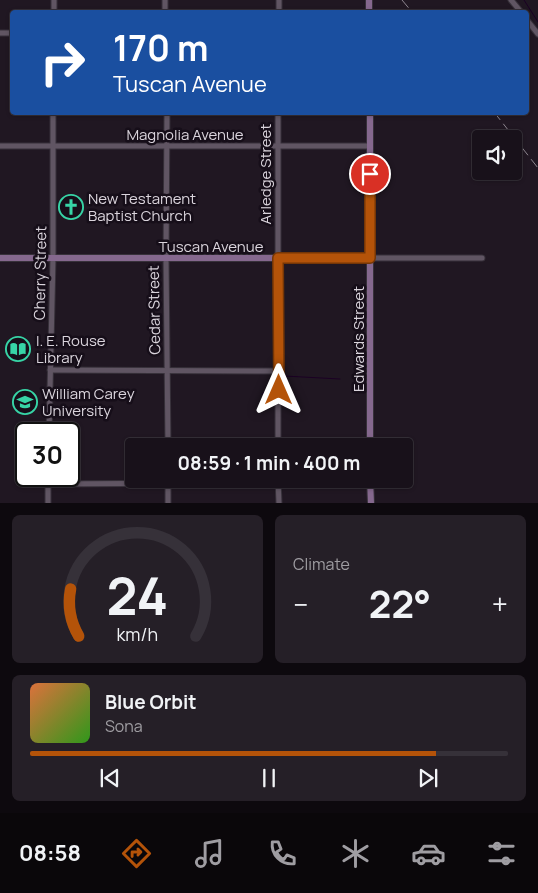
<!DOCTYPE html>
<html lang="en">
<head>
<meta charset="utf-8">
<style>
	body { margin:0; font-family:Manrope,sans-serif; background:#251f27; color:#f1f3f6; height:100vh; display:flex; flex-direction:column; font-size:19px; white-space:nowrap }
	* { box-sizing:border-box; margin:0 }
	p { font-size:16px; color:#9f9da2 }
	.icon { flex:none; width:28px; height:28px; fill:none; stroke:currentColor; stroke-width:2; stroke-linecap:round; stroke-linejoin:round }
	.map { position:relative; height:503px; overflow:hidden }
	.details { display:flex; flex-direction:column; gap:12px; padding:12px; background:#0d090e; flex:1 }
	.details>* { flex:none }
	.banner { position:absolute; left:10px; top:10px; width:519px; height:105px; border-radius:5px; box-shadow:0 1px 4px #0004,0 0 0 1px #363139; background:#1a4fa0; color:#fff; overflow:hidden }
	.buttons { position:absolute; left:472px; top:130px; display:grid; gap:10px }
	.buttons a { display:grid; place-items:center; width:50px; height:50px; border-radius:5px; background:#18111a; box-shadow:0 1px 4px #0004,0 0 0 1px #363139; font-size:25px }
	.speed { position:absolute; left:15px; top:422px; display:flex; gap:10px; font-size:25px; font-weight:700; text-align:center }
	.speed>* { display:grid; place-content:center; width:65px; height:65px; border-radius:50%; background:#18111a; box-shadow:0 1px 4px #0004,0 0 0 1px #363139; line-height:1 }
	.speed .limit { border:2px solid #111; border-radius:8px; background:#fff; color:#111 }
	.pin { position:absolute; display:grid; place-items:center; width:42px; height:42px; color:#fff; margin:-21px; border:2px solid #fff; border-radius:50%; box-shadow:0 1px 5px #0007 }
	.me { position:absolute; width:55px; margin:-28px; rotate:0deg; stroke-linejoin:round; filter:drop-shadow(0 0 4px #0008) }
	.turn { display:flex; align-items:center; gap:18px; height:105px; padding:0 20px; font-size:22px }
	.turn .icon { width:65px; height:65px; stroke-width:2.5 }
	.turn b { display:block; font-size:35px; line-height:42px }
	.big { font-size:38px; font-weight:700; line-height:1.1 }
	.details .widget { flex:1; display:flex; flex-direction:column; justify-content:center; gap:8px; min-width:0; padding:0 18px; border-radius:8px; background:#251f27 }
	.details .dial { align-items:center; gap:0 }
	.dial svg { height:130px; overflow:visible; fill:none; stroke:#363139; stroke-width:7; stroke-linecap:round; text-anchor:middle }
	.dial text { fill:#f1f3f6; stroke:none }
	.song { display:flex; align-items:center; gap:15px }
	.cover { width:60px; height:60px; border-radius:8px; background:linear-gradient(135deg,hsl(20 70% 55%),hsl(110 70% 35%)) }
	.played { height:5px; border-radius:2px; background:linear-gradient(90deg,#b45309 85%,#363139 85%) }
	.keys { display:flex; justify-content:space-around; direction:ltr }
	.heat { display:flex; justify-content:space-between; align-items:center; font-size:28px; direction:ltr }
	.details .tiles { flex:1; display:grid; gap:12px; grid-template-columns:1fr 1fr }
	.widget:last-child { grid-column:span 2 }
	.trip { position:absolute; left:125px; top:438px; width:288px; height:50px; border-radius:5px; background:#18111a; box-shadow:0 1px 4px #0004,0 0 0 1px #363139; font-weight:700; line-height:50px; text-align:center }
	.menu { display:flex; height:80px; justify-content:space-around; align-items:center; background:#0a070a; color:#9f9da2 }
	.menu .icon { width:35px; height:35px }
	.menu .current { color:#b45309 }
	.menu b { font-size:22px; color:#f1f3f6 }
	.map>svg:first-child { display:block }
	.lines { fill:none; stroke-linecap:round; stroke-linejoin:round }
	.stream { stroke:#1b0024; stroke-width:1 }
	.minor-casing { stroke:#37313a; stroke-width:7 }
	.major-casing { stroke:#37313a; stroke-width:8 }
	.minor { stroke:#605563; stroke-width:5 }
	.major { stroke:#85688e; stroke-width:6 }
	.rail { stroke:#8e8790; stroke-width:1; stroke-dasharray:10 5; stroke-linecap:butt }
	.route-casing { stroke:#753606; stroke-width:12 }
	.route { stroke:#b45309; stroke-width:9 }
	.labels { text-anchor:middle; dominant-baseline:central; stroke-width:5; stroke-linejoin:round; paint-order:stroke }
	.street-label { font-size:15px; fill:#dad4dc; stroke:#160e19 }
	.poi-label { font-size:15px; fill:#dad4dc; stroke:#160e19; text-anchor:start }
</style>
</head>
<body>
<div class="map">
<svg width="538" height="503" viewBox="0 0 538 503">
	<rect width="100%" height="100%" fill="#201722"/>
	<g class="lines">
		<g class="stream">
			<polyline points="524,0 538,22"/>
			<polyline points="284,376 340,379"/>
			<polyline points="262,394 274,384"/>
		</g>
		<defs>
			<g id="minor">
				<polyline points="165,0 165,12"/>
				<polyline points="511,0 521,12"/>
				<polyline points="54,12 54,0"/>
				<polyline points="279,12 279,0"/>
				<polyline points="526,19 538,34"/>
				<polyline points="0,33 12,33"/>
				<polyline points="167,112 166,259 168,446"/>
				<polyline points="278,112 278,446"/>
				<polyline points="0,146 370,146"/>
				<polyline points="370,258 482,258"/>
				<polyline points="50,370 279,371"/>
				<polyline points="49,434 53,258 53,112"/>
				<polyline points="48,476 48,503"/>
				<polyline points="278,479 279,503"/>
				<polyline points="48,484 370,482"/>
				<polyline points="168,503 168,479"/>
			</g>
			<g id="major">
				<polyline points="369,0 369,12"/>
				<polyline points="370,112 370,446"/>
				<polyline points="0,258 370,258"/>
				<polyline points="370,479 371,503"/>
			</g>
		</defs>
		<use href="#minor" class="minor-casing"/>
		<use href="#major" class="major-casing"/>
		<use href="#minor" class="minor"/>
		<use href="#major" class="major"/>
		<g class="rail">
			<polyline points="402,0 412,12"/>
			<polyline points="494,112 538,168"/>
		</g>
	</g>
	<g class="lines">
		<defs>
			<polyline id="route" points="279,390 278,258 370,258 370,174"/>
		</defs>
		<use href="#route" class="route-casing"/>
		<use href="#route" class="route"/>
	</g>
	<defs>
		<symbol id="church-ring" viewBox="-11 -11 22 22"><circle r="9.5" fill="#160e19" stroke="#37d4a6" stroke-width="1.5"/><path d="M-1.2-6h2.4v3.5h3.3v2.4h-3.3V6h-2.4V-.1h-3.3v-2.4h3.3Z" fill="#37d4a6"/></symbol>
		<symbol id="library-ring" viewBox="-11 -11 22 22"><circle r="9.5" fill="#160e19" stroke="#37d4a6" stroke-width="1.5"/><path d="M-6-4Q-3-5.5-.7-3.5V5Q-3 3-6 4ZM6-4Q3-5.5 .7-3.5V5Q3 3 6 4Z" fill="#37d4a6"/></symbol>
		<symbol id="university-ring" viewBox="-11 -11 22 22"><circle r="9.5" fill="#160e19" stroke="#37d4a6" stroke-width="1.5"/><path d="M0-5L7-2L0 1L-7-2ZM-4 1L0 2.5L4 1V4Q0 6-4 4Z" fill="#37d4a6"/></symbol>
	</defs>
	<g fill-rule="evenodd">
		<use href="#church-ring" x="57" y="193" width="28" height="28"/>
		<use href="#library-ring" x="4" y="335" width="28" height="28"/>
		<use href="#university-ring" x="11" y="388" width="28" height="28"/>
	</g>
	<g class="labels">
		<g class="street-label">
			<text x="185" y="134">Magnolia Avenue</text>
			<text transform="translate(265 174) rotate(-90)">Arledge Street</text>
			<text x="211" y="246">Tuscan Avenue</text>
			<text transform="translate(40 273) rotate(-89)">Cherry Street</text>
			<text transform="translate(154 310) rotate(-91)">Cedar Street</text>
			<text transform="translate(358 339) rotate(-90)">Edwards Street</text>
		</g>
		<g class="poi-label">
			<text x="88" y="198">New Testament<tspan x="88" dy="17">Baptist Church</tspan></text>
			<text x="36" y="340">I. E. Rouse<tspan x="36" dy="17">Library</tspan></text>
			<text x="42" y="393">William Carey<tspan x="42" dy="17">University</tspan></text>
		</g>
	</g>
</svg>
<div class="buttons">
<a><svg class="icon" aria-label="sound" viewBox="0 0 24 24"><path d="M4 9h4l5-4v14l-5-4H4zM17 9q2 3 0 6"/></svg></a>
</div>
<div class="speed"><div class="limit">30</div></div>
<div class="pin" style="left:370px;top:174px;background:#d93025"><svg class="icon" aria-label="arrive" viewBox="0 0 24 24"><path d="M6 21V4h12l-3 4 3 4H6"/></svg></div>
<svg class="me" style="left:279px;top:390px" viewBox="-20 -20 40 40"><path d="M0-17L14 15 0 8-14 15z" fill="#b45309" stroke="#fff" stroke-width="4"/></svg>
<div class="trip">08:59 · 1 min · 400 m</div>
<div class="banner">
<div class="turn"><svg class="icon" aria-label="right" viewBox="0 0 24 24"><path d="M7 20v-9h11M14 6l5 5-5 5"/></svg><div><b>170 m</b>Tuscan Avenue</div></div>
</div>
</div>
<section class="details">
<div class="tiles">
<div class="widget dial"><svg viewBox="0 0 100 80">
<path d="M14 69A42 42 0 1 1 86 69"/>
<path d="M14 69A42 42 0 0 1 9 40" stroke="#b45309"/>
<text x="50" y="56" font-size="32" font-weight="700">24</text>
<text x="50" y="72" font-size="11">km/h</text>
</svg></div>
<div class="widget"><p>Climate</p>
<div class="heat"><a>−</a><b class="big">22°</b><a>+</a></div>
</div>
<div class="widget">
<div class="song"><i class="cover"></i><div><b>Blue Orbit</b><p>Sona</p></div></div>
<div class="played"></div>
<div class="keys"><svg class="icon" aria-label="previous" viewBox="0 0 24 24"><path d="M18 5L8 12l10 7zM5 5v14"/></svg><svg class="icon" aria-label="pause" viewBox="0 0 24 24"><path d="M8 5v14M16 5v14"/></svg><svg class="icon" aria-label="next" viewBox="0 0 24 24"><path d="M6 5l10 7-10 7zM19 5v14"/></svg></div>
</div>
</div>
</section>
<nav class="menu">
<b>08:58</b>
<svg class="icon current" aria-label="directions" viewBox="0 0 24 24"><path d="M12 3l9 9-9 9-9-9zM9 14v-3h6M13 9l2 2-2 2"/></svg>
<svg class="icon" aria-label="music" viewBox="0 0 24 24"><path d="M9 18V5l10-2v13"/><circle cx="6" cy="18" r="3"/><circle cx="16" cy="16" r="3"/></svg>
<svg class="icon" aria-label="phone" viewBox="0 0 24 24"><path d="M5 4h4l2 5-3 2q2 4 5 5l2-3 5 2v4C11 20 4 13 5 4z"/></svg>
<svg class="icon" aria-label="climate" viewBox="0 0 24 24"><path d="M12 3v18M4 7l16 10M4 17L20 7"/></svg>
<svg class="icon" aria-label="car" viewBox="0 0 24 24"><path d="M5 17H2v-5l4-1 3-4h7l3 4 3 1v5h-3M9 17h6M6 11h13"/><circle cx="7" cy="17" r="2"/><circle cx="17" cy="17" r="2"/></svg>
<svg class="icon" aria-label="filters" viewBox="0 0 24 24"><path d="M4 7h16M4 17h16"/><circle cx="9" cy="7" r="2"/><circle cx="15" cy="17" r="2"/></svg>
</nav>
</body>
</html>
